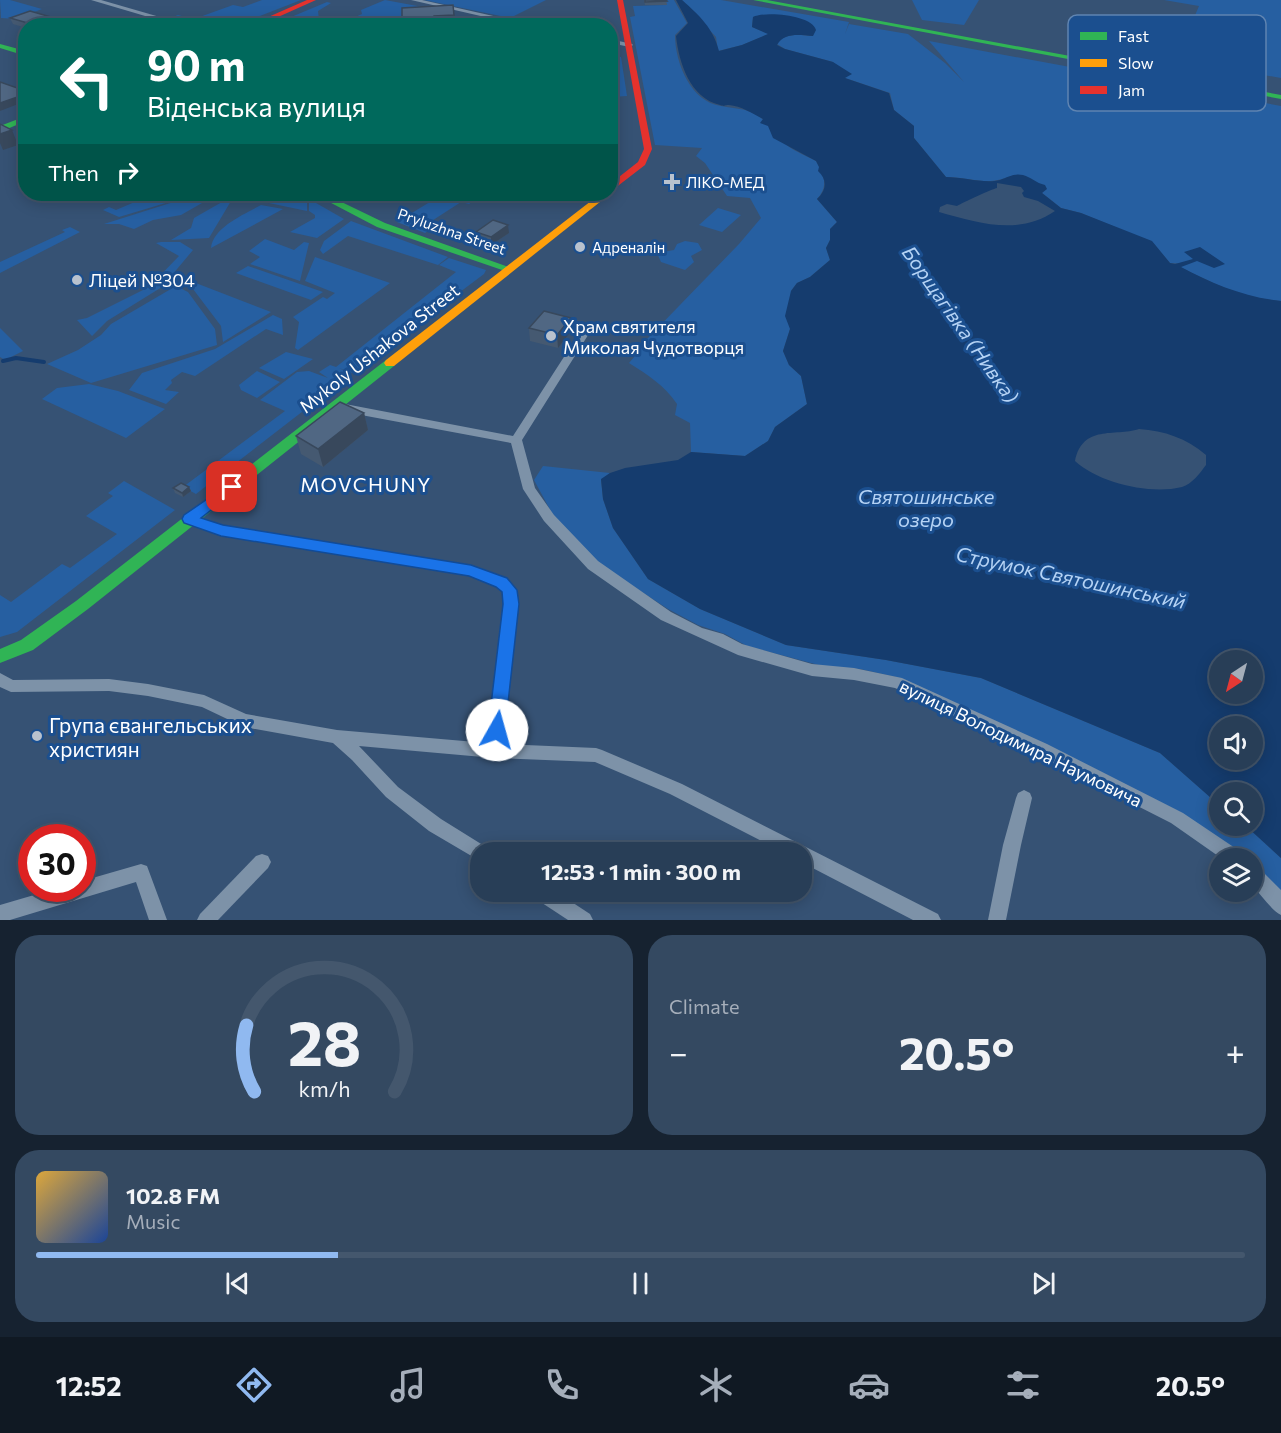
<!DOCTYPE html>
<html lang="en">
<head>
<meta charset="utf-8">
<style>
	body { margin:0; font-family:Commissioner,sans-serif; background:#344961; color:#f1f3f6; height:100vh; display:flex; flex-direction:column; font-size:22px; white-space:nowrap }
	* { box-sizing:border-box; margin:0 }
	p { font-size:20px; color:#a5aeba }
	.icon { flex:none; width:33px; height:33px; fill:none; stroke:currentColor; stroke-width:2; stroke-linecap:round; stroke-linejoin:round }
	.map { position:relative; height:920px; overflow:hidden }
	.details { display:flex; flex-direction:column; gap:15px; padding:15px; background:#162230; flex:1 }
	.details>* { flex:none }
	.guide { position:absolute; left:18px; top:18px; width:600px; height:183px; border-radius:24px; box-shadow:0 3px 15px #0003,0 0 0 2px #44576d; background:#00695c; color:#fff; overflow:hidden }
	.needle { width:39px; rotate:216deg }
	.fabs { position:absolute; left:1209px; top:650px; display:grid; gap:12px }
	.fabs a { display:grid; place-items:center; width:54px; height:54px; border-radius:50%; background:#283e57; box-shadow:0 3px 15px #0003,0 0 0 2px #44576d; font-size:30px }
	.speed { position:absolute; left:18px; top:824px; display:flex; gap:12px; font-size:30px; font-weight:700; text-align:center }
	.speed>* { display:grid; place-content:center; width:78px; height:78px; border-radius:50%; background:#283e57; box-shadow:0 3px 15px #0003,0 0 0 2px #44576d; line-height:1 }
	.speed .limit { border:9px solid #d22; background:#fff; color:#111 }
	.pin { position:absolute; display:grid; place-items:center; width:51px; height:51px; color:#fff; margin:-26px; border-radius:12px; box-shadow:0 3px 9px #0006 }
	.me { position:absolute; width:66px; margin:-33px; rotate:7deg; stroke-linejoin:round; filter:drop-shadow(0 0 4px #0008) }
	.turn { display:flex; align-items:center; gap:21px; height:126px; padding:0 30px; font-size:27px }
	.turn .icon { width:78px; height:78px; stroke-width:2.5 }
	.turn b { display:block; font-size:42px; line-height:51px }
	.then { display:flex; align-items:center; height:57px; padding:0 30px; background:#0003; gap:12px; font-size:22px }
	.big { font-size:45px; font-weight:700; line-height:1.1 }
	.details .widget { flex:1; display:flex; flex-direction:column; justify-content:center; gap:9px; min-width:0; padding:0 21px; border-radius:24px; background:#344961 }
	.details .dial { align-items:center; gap:0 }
	.dial svg { height:156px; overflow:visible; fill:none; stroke:#44576d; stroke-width:7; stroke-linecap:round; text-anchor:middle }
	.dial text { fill:#f1f3f6; stroke:none }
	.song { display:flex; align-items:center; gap:18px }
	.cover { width:72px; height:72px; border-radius:9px; background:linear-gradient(135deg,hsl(40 70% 55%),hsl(220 70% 35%)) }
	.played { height:6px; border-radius:3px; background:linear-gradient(90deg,#90b9f0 25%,#44576d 25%) }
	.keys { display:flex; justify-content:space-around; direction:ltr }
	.heat { display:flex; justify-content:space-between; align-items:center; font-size:33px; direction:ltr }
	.details .tiles { flex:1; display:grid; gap:15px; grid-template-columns:1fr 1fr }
	.widget:last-child { grid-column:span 2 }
	.trip { position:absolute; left:470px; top:842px; width:342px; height:60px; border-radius:24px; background:#283e57; box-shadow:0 3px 15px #0003,0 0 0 2px #44576d; font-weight:700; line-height:60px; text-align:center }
	.tab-bar { display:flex; height:96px; justify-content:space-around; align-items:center; background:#101923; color:#a5aeba }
	.tab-bar .icon { width:42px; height:42px }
	.tab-bar .selected { color:#90b9f0 }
	.tab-bar b { font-size:27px; color:#f1f3f6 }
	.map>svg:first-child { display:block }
	.green { fill:#265fa1 }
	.water { fill:#153c6e; fill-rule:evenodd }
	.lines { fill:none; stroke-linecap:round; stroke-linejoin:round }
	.stream { stroke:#153c6e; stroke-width:4 }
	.street { fill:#7d92a8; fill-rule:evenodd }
	.fast { fill:#30b455; fill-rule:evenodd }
	.slow { fill:#ff9f0a; fill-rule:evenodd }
	.jam { fill:#e5322d; fill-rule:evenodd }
	.wall { fill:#455971 }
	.shaded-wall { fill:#38485c }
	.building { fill:#506783; stroke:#38485c; stroke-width:1.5 }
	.route { fill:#1a73e8; stroke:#114b97; stroke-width:1.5 }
	.poi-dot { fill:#b9c2ce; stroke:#1b4f8f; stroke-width:2 }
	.labels { text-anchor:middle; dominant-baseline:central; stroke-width:6; stroke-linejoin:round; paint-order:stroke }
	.far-poi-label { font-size:15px; fill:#fff; stroke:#1b4f8f; text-anchor:start }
	.far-street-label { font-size:15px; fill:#fff; stroke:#1b4f8f }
	.poi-label { font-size:18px; fill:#fff; stroke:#1b4f8f; text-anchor:start }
	.street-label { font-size:18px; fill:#fff; stroke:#1b4f8f }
	.water-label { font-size:20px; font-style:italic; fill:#b5d3f5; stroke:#1b4f8f }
	.neighbourhood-label { font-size:20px; letter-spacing:1.5px; fill:#fff; stroke:#1b4f8f }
	.near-poi-label { font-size:21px; fill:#fff; stroke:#1b4f8f; text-anchor:start }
	.key { fill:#1b4f8f; stroke:#5f84b1; stroke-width:1.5 }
	.key-label { font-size:16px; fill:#fff }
</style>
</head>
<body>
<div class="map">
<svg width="1281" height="920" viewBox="0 0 1281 920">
	<rect width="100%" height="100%" fill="#365274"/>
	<g class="green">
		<polygon points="0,0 10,0 42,9 16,19 1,18"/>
		<polygon points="262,0 301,0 237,25 165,26 167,24 160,22 178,15 194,19 233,5 243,7"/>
		<polygon points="385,0 428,8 403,17 402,25 346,26 350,23 346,21 362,14 361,10"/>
		<polygon points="424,0 546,0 510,18"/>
		<path d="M 665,0 L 674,0 L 687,23 L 675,35 C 675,63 691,102 721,106 C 736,109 747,108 760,117 C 769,124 777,138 788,146 C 796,152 807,156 816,161 C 824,175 829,186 817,199 L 837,222 L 830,229 L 830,240 L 826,248 L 830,260 L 810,277 L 797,283 L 791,291 L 790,329 L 783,351 L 789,365 L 801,376 L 807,404 L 775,427 L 768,441 L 745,456 L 691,452 L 690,423 L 675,415 L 677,404 C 664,385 648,375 629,363 L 635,356 L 636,346 L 648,338 L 739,244 L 761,218 L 750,198 L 727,196 L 705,163 L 696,156 L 702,148 L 655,145 L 630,17 L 635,16 L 633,6 L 666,5 Z"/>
		<path d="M 682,0 L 721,0 L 849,22 L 845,34 L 849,24 L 908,34 L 945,63 L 964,82 L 929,41 L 1281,106 L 1281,301 C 1244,299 1212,283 1180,267 L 1185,264 L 1170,263 L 1153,243 L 1081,213 L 1061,208 L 1042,193 L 1043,191 C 1014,161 1014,183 984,181 C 971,180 959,177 946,177 L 914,138 L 914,126 L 894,110 L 890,93 L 845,78 L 833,62 L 785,49 L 777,44 C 784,32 800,35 813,36 C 791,20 781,10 753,17 L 752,27 L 769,34 L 742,45 L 718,51 L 716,37 Z"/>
		<polygon points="912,0 979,0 964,25 922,20"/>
		<polygon points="1164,0 1281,0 1281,78 1176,60 1199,6"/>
		<polygon points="327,2 331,3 318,11 319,20 334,25 272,25"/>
		<polygon points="616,57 621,57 627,96 611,97 611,61"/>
		<polygon points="272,194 299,194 307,199 307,211 264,202"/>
		<polygon points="443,194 463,194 477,198 469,204 461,202 427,224 433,227 425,233 397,222"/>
		<polygon points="151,195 169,202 119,217 103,210 109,207 116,210"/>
		<polygon points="183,199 209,199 181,215 153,220 134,229 119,224 104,224"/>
		<polygon points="309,199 344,219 317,238 290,232 315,218 315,215 309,211"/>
		<polygon points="231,201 209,238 171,240 191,228 194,218 222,202"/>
		<path d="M 261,205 L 283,209 L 211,248 C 213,227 245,214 261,205 Z"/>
		<polygon points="718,208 741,215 722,232 699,225"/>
		<polygon points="351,221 448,257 438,265 348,236 323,254 320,250 324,241"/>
		<polygon points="70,227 80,232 0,273 0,262 65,232 62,230"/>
		<polygon points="265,239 294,250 304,242 309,243 300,281 250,264 260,257 249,251"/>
		<polygon points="685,241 698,243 702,250 691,256 694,262 685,270 661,262 657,253 674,250 677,244"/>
		<polygon points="161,242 180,242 193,250 162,287 107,321 92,336 77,320 87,318 149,287 179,256 156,243"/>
		<polygon points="315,257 390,283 298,350 295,348 299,322 293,317 323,297 327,299 335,293 305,281"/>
		<polygon points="449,258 486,270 484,274 352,373 339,368 351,374 196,494 183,487 285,411 260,400 297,372 309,371 328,378 319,372 330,365 336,367 456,272 439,265"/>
		<polygon points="248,266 323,292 311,300 236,273"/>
		<polygon points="188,280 271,312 223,342 221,326 193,289 182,284"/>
		<polygon points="176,286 188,292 215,329 217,345 91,383 47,364 78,350 101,335 111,324"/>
		<polygon points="273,315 282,319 283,335 266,329 195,376 182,372 171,380 172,383 165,390 179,392 166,404 129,390 142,373 215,349"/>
		<polygon points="0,328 23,351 5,360 0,357"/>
		<polygon points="286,352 313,359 284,379 259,368"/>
		<polygon points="257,371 280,382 257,398 241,390 239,385"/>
		<polygon points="89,384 118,391 165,409 126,438 42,399 57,388"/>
		<polygon points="543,466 610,473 601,480 603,499 613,528 648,579 700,609 786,645 886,660 981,678 1160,753 1219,805 1220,825 1245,825 1281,858 1281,896 1253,867 1252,858 1240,858 896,677 860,669 830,668 747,646 725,634 698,625 668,609 599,564 554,517 534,480"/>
		<polygon points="124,481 175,510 17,632 0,637 0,595 11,602 62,564 70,568 117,534 86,516 113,496 108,493"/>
	</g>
	<path class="water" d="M 676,0 L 682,0 C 700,16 713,28 719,51 L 742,45 L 768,34 L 752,27 L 753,17 C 766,11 812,15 816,30 L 813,36 C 800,35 784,32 777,45 L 785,49 L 833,62 L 852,74 L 845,78 L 889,93 L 894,110 L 914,126 L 914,138 L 946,177 C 963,177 985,184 1000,180 C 1008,177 1014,173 1023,175 C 1031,177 1036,183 1045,185 L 1047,189 L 1042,193 L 1061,208 L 1081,213 L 1152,241 L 1170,263 L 1175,264 L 1193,259 L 1184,252 L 1200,247 L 1225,264 L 1214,268 L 1197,261 L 1181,267 C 1213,284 1244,297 1281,301 L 1281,858 L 1245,825 L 1252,825 L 1252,792 L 1220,792 L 1219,805 L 1160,753 L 981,678 L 886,660 L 786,645 L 700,609 L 648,579 L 613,528 L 603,499 L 601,479 L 610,473 L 625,468 L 678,460 L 691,452 L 745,456 L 768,441 L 775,427 L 807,404 L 801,376 L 789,365 L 783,351 L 790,329 L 785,316 L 791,291 L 797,283 L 810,277 L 830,260 L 826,248 L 830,240 L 830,229 L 837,222 L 817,199 C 826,191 828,180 818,171 L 819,167 L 816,161 L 773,138 L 768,126 L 760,123 L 763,119 C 752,113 741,106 729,105 C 722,105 727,107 720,105 C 690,98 679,63 676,36 L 688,23 ZM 997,183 L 1021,187 L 1024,191 L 1022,193 L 1024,197 L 1038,201 L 1055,211 C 1018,236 979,223 939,212 L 940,207 L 947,204 L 957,206 C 962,203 992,189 997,188 ZM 1139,429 C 1165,431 1186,438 1206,455 L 1206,465 C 1200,473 1192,484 1182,487 C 1150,495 1099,483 1075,461 C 1083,424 1114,437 1139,429 ZM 1220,660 L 1252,660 L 1252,693 L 1220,693 ZM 1220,726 L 1252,726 L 1252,759 L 1220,759 Z"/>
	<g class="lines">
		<polyline class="stream" points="3,361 16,358 44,362"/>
		<g class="street">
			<polygon points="91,0 101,0 191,26 179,26"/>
			<polygon points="411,0 422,0 538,26 524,26"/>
			<polygon points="610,39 632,44 633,45 630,47 610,43"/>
			<polygon points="585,329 590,332 522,440 535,488 554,515 598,561 671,612 702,628 723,634 742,644 812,664 854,668 902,678 1047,744 1183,813 1241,852 1244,858 1221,858 1171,823 1035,754 895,688 854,680 812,676 738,655 661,620 588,569 544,521 523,489 511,443 345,412 339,408 345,404 513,436 580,332"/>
			<polygon points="190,514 223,527 471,565 507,579 517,590 518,604 503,744 596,748 602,750 682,784 938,914 941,920 913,920 801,862 801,852 783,852 670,794 595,762 494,758 359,746 398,787 441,819 486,847 488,852 480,852 480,861 429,831 386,797 352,760 333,743 244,727 202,707 148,696 109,691 11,692 0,687 0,673 13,680 109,679 148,684 204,695 246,714 337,730 487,743 504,604 503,592 497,587 469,575 221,536 185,522 184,519 185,516"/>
			<polygon points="1024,790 1030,793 1032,798 1021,845 1006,920 988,920 1003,845 1016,798 1018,793"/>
			<polygon points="262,854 268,856 271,862 268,868 218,920 197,920 200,914 256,856"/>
			<polygon points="141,864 147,866 167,920 149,920 136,882 10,920 0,920 0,905 58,888 82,888 82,881"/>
			<path d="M 1252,865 L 1258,867 L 1281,890 L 1281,915 C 1272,911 1261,894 1252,886 Z"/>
			<polygon points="530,891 555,891 590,914 593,920 568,920 533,897"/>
		</g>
		<g class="fast">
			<polygon points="753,0 767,0 1281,95 1281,99"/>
			<polygon points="0,44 26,51 26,56 0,48"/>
			<polygon points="26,116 26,121 0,132 0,126"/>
			<polygon points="314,194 325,194 385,223 514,269 509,272 505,271 377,227"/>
			<polygon points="390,359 396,363 394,366 88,609 33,650 0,663 0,649 21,640 76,601 386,360"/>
		</g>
		<polygon class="slow" points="600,194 610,194 394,366 386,366 384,363 386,360"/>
		<g class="jam">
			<polygon points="307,0 316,0 258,26 248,26"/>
			<polygon points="617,0 623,0 652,149 645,165 610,192 610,184 638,162 644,149"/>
		</g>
	</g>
	<g class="wall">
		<polygon points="644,0 666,0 667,5 645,5"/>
		<polygon points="453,5 455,25 403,26 402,18"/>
		<polygon points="10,18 53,24 47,26 26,26 26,28 13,24"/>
		<polygon points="476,232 509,233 491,245 477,240"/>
		<polygon points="529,328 572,330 558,348 530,341"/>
		<polygon points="364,413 368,430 323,467 301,454 296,436"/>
		<polygon points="189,487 191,491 183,497 175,493 173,488"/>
	</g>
	<g class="shaded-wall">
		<polygon points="51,17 53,24 47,26 32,26 31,24"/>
		<polygon points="26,94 26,101 0,111 0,103"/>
		<polygon points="12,130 18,145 3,150 0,143 0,134"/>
		<polygon points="508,225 509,233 491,245 491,237"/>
		<polygon points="571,318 572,330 558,348 557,335"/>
		<polygon points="364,413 368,430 323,467 318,449"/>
		<polygon points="189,487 191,491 183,497 182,493"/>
	</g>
	<g class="building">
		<polygon points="645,0 666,0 667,1 645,2"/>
		<polygon points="453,5 454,15 434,16 434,19 423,20 423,17 402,18 402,8"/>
		<polygon points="30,11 51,17 31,24 10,18"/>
		<polygon points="0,82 26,91 26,94 0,103"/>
		<polygon points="0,125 0,124 12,130 0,134"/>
		<polygon points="493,220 508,225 491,237 476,232"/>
		<polygon points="544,311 571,318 557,335 529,328"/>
		<polygon points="340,402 364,413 318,449 296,436"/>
		<polygon points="181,483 189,487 182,493 173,488"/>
	</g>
	<polygon class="route" points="232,482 239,487 237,490 201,518 223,525 471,565 507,578 517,590 519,604 505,730 503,735 497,737 490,735 488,730 503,604 502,592 496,587 469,576 221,536 184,523 182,519 184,515"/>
	<g class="poi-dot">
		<path d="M669 173h6v6h6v6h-6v6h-6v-6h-6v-6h6z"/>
		<circle cx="580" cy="247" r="6"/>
		<circle cx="77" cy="280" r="6"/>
		<circle cx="551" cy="336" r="6"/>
		<circle cx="37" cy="736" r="6"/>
	</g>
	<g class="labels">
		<g class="far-poi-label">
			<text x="686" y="182">ЛІКО-МЕД</text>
			<text x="592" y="247">Адреналін</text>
		</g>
		<g class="far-street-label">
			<text transform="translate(452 231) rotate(19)">Pryluzhna Street</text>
		</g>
		<g class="poi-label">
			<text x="89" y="280">Ліцей №304</text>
			<text x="563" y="326">Храм святителя<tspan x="563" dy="21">Миколая Чудотворця</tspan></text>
		</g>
		<g class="street-label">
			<text transform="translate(379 348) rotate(-38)">Mykoly Ushakova Street</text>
			<text transform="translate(1021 743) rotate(26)">вулиця Володимира Наумовича</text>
		</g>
		<g class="water-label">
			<text transform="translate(961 324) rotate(55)">Борщагівка (Нивка)</text>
			<text x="926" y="496">Святошинське<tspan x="926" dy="23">озеро</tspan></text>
			<text transform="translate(1071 577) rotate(12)">Струмок Святошинський</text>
		</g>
		<g class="neighbourhood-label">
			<text x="366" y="484">MOVCHUNY</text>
		</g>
		<g class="near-poi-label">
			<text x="49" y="724">Група євангельських<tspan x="49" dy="24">християн</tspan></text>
		</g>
	</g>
	<rect x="1068" y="15" width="198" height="96" rx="9" class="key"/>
	<rect x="1080" y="32" width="27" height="8" fill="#30b455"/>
	<rect x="1080" y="59" width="27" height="8" fill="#ff9f0a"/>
	<rect x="1080" y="86" width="27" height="8" fill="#e5322d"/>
	<g class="key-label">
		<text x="1118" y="42">Fast</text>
		<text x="1118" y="69">Slow</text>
		<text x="1118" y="96">Jam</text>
	</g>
</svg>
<div class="fabs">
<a><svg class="needle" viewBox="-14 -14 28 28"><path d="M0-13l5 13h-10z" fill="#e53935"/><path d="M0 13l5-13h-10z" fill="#a5aeba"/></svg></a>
<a><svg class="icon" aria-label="sound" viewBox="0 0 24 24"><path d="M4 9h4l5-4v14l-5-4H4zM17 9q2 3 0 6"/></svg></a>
<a><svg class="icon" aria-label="search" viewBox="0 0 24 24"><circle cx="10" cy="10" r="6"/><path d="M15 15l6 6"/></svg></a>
<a><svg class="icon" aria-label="layers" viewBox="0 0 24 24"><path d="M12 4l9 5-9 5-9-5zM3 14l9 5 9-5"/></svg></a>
</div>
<div class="speed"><div class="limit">30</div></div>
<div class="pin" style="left:232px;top:487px;background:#d93025"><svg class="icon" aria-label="arrive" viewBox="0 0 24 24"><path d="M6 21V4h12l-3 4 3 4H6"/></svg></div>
<svg class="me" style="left:497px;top:730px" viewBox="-20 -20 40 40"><circle r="19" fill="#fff"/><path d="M0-13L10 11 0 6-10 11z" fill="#1a73e8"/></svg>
<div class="trip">12:53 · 1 min · 300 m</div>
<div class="guide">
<div class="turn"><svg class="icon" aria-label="left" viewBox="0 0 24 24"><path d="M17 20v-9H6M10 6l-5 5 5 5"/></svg><div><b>90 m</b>Віденська вулиця</div></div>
<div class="then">Then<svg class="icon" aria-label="right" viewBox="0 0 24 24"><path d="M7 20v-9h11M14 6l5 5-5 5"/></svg></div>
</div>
</div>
<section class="details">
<div class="tiles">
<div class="widget dial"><svg viewBox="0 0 100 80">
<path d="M14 69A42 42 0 1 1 86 69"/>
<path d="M14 69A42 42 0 0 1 10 35" stroke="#90b9f0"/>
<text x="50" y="56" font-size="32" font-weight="700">28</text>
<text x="50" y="72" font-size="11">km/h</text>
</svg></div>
<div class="widget"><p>Climate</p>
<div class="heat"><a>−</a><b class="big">20.5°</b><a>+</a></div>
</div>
<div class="widget">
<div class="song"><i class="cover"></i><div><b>102.8 FM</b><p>Music</p></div></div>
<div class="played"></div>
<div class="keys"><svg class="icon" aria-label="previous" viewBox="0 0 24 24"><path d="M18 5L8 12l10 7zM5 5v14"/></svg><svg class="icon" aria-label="pause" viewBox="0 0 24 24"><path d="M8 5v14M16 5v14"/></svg><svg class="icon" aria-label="next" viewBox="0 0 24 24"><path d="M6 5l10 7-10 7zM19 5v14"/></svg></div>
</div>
</div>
</section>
<nav class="tab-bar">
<b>12:52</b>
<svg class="icon selected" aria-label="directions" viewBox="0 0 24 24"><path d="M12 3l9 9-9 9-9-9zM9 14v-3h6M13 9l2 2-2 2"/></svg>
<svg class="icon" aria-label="music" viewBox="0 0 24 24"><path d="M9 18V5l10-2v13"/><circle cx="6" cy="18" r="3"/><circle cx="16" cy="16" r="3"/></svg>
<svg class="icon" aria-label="phone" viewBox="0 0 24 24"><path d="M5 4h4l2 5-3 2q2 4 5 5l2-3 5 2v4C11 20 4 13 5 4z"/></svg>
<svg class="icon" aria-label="climate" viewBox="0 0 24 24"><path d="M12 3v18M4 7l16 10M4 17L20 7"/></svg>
<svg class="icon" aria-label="car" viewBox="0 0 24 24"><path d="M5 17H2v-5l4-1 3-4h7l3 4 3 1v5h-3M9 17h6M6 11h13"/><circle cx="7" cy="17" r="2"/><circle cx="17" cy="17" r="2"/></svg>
<svg class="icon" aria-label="filters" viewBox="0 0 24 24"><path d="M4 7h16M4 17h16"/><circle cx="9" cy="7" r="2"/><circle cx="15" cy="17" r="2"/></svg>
<b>20.5°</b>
</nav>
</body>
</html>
